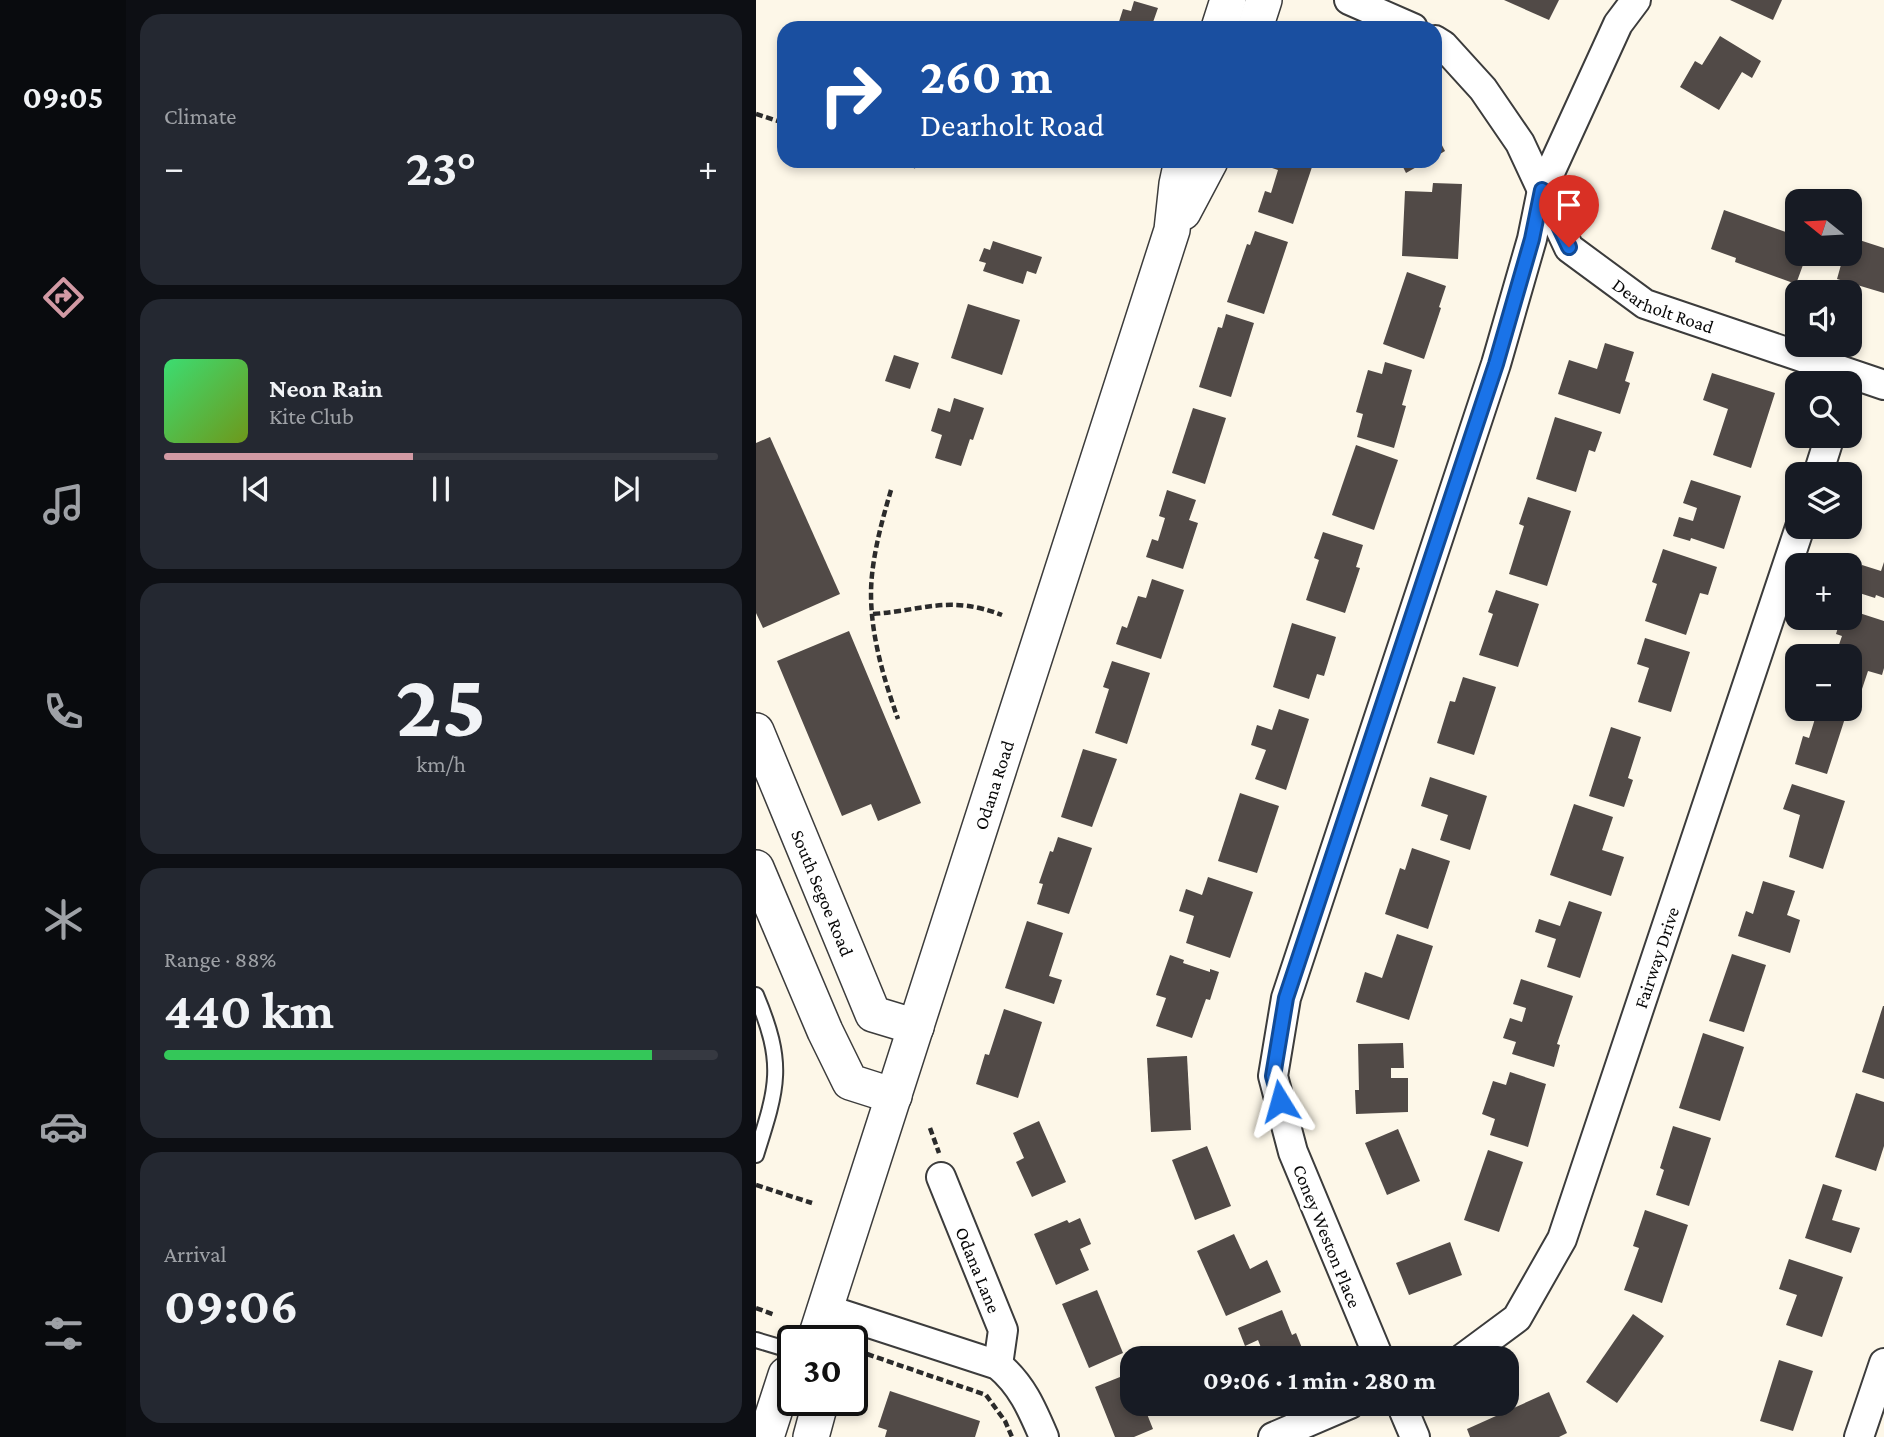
<!DOCTYPE html>
<html lang="en">
<head>
<meta charset="utf-8">
<style>
	body { margin:0; font-family:"Crimson Pro",serif; background:#242831; color:#f1f3f6; height:100vh; display:flex; flex-direction:column; font-size:26px; white-space:nowrap }
	* { box-sizing:border-box; margin:0 }
	p { font-size:23px; color:#9ea1a6 }
	.icon { flex:none; width:38px; height:38px; fill:none; stroke:currentColor; stroke-width:2; stroke-linecap:round; stroke-linejoin:round }
	.map { position:relative; flex:1; overflow:hidden }
	.side { display:flex; flex-direction:column; gap:14px; padding:14px; background:#0d0f14; width:630px }
	.side>* { flex:none }
	.top-card { position:absolute; left:21px; top:21px; width:665px; height:147px; border-radius:21px; box-shadow:0 4px 10px #0003; background:#1a4fa0; color:#fff; overflow:hidden }
	.needle { width:46px; rotate:288deg }
	.buttons { position:absolute; left:1029px; top:189px; display:grid; gap:14px }
	.buttons a { display:grid; place-items:center; width:77px; height:77px; border-radius:14px; background:#171b24; box-shadow:0 4px 10px #0003; font-size:35px }
	.speed { position:absolute; left:21px; top:1325px; display:flex; gap:14px; font-size:35px; font-weight:700; text-align:center }
	.speed>* { display:grid; place-content:center; width:91px; height:91px; border-radius:50%; background:#171b24; box-shadow:0 4px 10px #0003; line-height:1 }
	.speed .limit { border:4px solid #111; border-radius:10px; background:#fff; color:#111 }
	.pin { position:absolute; display:grid; place-items:center; width:60px; height:60px; color:#fff; margin:-72px -30px; border-radius:50% 50% 50% 0; rotate:-45deg; box-shadow:0 0 7px #0007 }
	.pin .icon { rotate:45deg }
	.me { position:absolute; width:77px; margin:-38px; rotate:352deg; stroke-linejoin:round; filter:drop-shadow(0 0 5px #0008) }
	.turn { display:flex; align-items:center; gap:24px; height:147px; padding:0 28px; font-size:32px }
	.turn .icon { width:91px; height:91px; stroke-width:2.5 }
	.turn b { display:block; font-size:49px; line-height:60px }
	.big { font-size:52px; font-weight:700; line-height:1.1 }
	.side .card { flex:1; display:flex; flex-direction:column; justify-content:center; gap:10px; min-width:0; padding:0 24px; border-radius:21px; background:#242831 }
	.side .dial { align-items:center; gap:0 }
	.dial b { font-size:91px; line-height:1 }
	.song { display:flex; align-items:center; gap:21px }
	.cover { width:84px; height:84px; border-radius:10px; background:linear-gradient(135deg,hsl(140 70% 55%),hsl(80 70% 35%)) }
	.played { height:7px; border-radius:4px; background:linear-gradient(90deg,#d29aa4 45%,#363941 45%) }
	.keys { display:flex; justify-content:space-around; direction:ltr }
	.heat { display:flex; justify-content:space-between; align-items:center; font-size:38px; direction:ltr }
	.charge { height:10px; border-radius:5px; background:linear-gradient(90deg,#34c759 88%,#363941 0) }
	.trip { position:absolute; left:364px; top:1346px; width:399px; height:70px; border-radius:21px; background:#171b24; box-shadow:0 4px 10px #0003; font-weight:700; line-height:70px; text-align:center }
	main { display:flex; flex:1; min-height:0 }
	.tabs { display:flex; flex-direction:column; width:126px; justify-content:space-around; align-items:center; background:#090b0e; color:#9ea1a6 }
	.tabs .icon { width:49px; height:49px }
	.tabs .on { color:#d29aa4 }
	.tabs b { font-size:32px; color:#f1f3f6 }
	.map>svg:first-child { display:block }
	.building { fill:#514a47 }
	.lines { fill:none; stroke-linecap:round; stroke-linejoin:round }
	.service-casing { stroke:#3c3c3c; stroke-width:18 }
	.minor-casing { stroke:#3c3c3c; stroke-width:32 }
	.tertiary-casing { stroke:#3c3c3c; stroke-width:38 }
	.path { stroke:#2b2b2b; stroke-width:4.5; stroke-dasharray:7 3.5; stroke-linecap:butt }
	.service { stroke:#fff; stroke-width:14 }
	.minor { stroke:#fff; stroke-width:28 }
	.tertiary { stroke:#fff; stroke-width:35 }
	.route-casing { stroke:#114b97; stroke-width:18 }
	.route { stroke:#1a73e8; stroke-width:12 }
	.labels { text-anchor:middle; dominant-baseline:central; stroke-width:7; stroke-linejoin:round; paint-order:stroke }
	.street-label { font-size:19px; fill:#090909; stroke:#fff }
</style>
</head>
<body>
<main>
<nav class="tabs">
<b>09:05</b>
<svg class="icon on" aria-label="directions" viewBox="0 0 24 24"><path d="M12 3l9 9-9 9-9-9zM9 14v-3h6M13 9l2 2-2 2"/></svg>
<svg class="icon" aria-label="music" viewBox="0 0 24 24"><path d="M9 18V5l10-2v13"/><circle cx="6" cy="18" r="3"/><circle cx="16" cy="16" r="3"/></svg>
<svg class="icon" aria-label="phone" viewBox="0 0 24 24"><path d="M5 4h4l2 5-3 2q2 4 5 5l2-3 5 2v4C11 20 4 13 5 4z"/></svg>
<svg class="icon" aria-label="climate" viewBox="0 0 24 24"><path d="M12 3v18M4 7l16 10M4 17L20 7"/></svg>
<svg class="icon" aria-label="car" viewBox="0 0 24 24"><path d="M5 17H2v-5l4-1 3-4h7l3 4 3 1v5h-3M9 17h6M6 11h13"/><circle cx="7" cy="17" r="2"/><circle cx="17" cy="17" r="2"/></svg>
<svg class="icon" aria-label="filters" viewBox="0 0 24 24"><path d="M4 7h16M4 17h16"/><circle cx="9" cy="7" r="2"/><circle cx="15" cy="17" r="2"/></svg>
</nav>
<section class="side">
<div class="card"><p>Climate</p>
<div class="heat"><a>−</a><b class="big">23°</b><a>+</a></div>
</div>
<div class="card">
<div class="song"><i class="cover"></i><div><b>Neon Rain</b><p>Kite Club</p></div></div>
<div class="played"></div>
<div class="keys"><svg class="icon" aria-label="previous" viewBox="0 0 24 24"><path d="M18 5L8 12l10 7zM5 5v14"/></svg><svg class="icon" aria-label="pause" viewBox="0 0 24 24"><path d="M8 5v14M16 5v14"/></svg><svg class="icon" aria-label="next" viewBox="0 0 24 24"><path d="M6 5l10 7-10 7zM19 5v14"/></svg></div>
</div>
<div class="card dial"><b>25</b><p>km/h</p></div>
<div class="card"><p>Range · 88%</p><b class="big">440 km</b><div class="charge"></div></div>
<div class="card"><p>Arrival</p><b class="big">09:06</b></div>
</section>
<div class="map">
<svg width="1128" height="1437" viewBox="0 0 1128 1437">
	<rect width="100%" height="100%" fill="#fdf7e8"/>
	<g class="building">
		<polygon points="748,0 803,0 793,20"/>
		<polygon points="974,0 1026,0 1017,20"/>
		<polygon points="378,1 402,8 395,28 361,28 367,9 375,11"/>
		<polygon points="964,36 1005,61 996,78 986,72 963,110 924,87 939,61 946,65"/>
		<polygon points="679,132 689,151 679,157"/>
		<polygon points="518,161 558,161 537,224 502,212 509,191 515,193 522,170 516,168"/>
		<polygon points="644,161 671,161 650,173"/>
		<polygon points="677,183 706,184 702,259 646,256 649,191 676,192"/>
		<polygon points="968,210 1041,236 1041,254 1051,254 1040,284 979,262 980,258 955,249"/>
		<polygon points="499,231 532,242 508,314 471,302 491,244 494,245"/>
		<polygon points="1094,237 1128,248 1128,293 1081,279 1088,254 1094,254"/>
		<polygon points="237,241 286,257 280,274 271,271 267,284 227,271 230,263 223,261 228,248 234,250"/>
		<polygon points="651,272 690,286 683,307 685,308 668,359 627,344"/>
		<polygon points="212,304 264,320 246,375 195,358"/>
		<polygon points="470,314 498,323 475,397 443,387 462,327 466,328"/>
		<polygon points="849,343 878,352 869,381 874,383 864,414 802,394 813,360 841,369"/>
		<polygon points="138,355 163,363 154,389 129,381"/>
		<polygon points="629,362 656,370 646,405 650,406 638,448 601,437 607,414 600,412 612,370 626,374"/>
		<polygon points="956,373 1019,393 995,468 957,455 972,409 947,400"/>
		<polygon points="198,398 228,408 217,440 214,439 205,466 179,458 186,435 175,431 182,408 194,412"/>
		<polygon points="437,408 470,418 449,484 416,473"/>
		<polygon points="799,417 846,432 839,452 833,450 820,492 780,479"/>
		<polygon points="14,437 84,594 7,628 0,613 0,443"/>
		<polygon points="600,445 642,460 618,530 576,515"/>
		<polygon points="935,480 985,496 968,549 935,538 934,541 917,536 923,517 937,521 941,508 927,503"/>
		<polygon points="411,490 440,500 433,520 442,523 427,569 390,557 396,539 402,541 409,518 403,516"/>
		<polygon points="772,497 815,511 791,586 753,574 768,526 763,524"/>
		<polygon points="567,532 607,545 600,567 604,568 589,613 550,600 563,560 558,558"/>
		<polygon points="907,549 961,567 952,595 944,593 930,635 889,621 901,584 896,582"/>
		<polygon points="1128,562 1128,598 1120,595 1119,598 1097,591 1106,565 1125,571"/>
		<polygon points="396,579 428,590 405,659 360,644 366,626 371,628 382,596 390,598"/>
		<polygon points="740,590 783,604 762,667 723,655 737,614 732,612"/>
		<polygon points="1094,610 1128,621 1128,668 1126,675 1112,671 1105,692 1094,689 1094,656 1079,656 1086,636 1080,634 1085,618 1094,618"/>
		<polygon points="536,623 580,637 568,676 561,674 553,699 517,687"/>
		<polygon points="93,631 165,803 122,821 115,804 86,816 21,661"/>
		<polygon points="889,638 934,652 915,712 882,702 893,668 881,664"/>
		<polygon points="356,661 394,673 371,744 339,733 353,689 347,687"/>
		<polygon points="707,677 740,687 718,755 681,743 694,701 699,702"/>
		<polygon points="523,709 553,719 530,790 499,779 510,750 495,745 501,725 516,730"/>
		<polygon points="1062,709 1082,709 1091,712 1071,774 1039,764 1047,736 1053,738"/>
		<polygon points="855,727 885,737 872,778 877,780 868,807 833,796"/>
		<polygon points="327,749 361,759 336,827 305,817"/>
		<polygon points="674,777 731,796 714,850 684,840 692,815 665,806"/>
		<polygon points="1036,784 1089,801 1067,869 1033,857 1044,815 1027,809"/>
		<polygon points="484,793 523,806 501,873 462,861"/>
		<polygon points="818,804 857,817 846,850 868,857 855,896 794,875"/>
		<polygon points="302,837 336,848 313,914 281,904 287,884 283,883 294,851 297,852"/>
		<polygon points="656,848 694,861 672,929 629,914 644,868 649,870"/>
		<polygon points="452,877 497,892 474,958 430,943 438,916 423,911 430,889 446,895"/>
		<polygon points="1007,881 1039,891 1031,915 1044,920 1034,953 982,936 990,911 997,914"/>
		<polygon points="813,901 846,912 824,978 791,967 800,939 779,932 783,919 804,926"/>
		<polygon points="271,921 307,933 293,976 306,980 298,1004 249,988"/>
		<polygon points="641,934 677,946 653,1020 600,1002 609,972 626,978"/>
		<polygon points="976,954 1010,965 988,1032 953,1021"/>
		<polygon points="414,955 428,960 427,963 454,972 454,969 463,972 454,1000 450,999 436,1038 400,1026 410,998 400,995"/>
		<polygon points="765,979 817,996 801,1044 804,1045 798,1067 756,1054 760,1042 747,1038 754,1018 766,1022 770,1008 757,1004"/>
		<polygon points="1127,1006 1128,1006 1128,1079 1106,1072"/>
		<polygon points="248,1009 286,1022 262,1098 220,1084 229,1054 233,1055"/>
		<polygon points="947,1033 988,1047 964,1121 923,1108"/>
		<polygon points="647,1043 648,1068 635,1068 635,1078 652,1078 652,1112 600,1114 599,1090 603,1090 602,1044"/>
		<polygon points="431,1056 435,1130 395,1132 391,1058"/>
		<polygon points="754,1072 790,1084 772,1147 734,1135 739,1119 726,1114 737,1081 750,1085"/>
		<polygon points="1100,1093 1128,1102 1128,1146 1120,1171 1079,1157"/>
		<polygon points="283,1121 310,1182 276,1197 260,1162 268,1158 257,1133"/>
		<polygon points="917,1126 955,1138 933,1206 900,1195 908,1170 904,1168"/>
		<polygon points="642,1129 664,1181 631,1195 609,1143"/>
		<polygon points="451,1146 475,1206 439,1220 416,1160"/>
		<polygon points="732,1150 767,1162 743,1232 708,1220"/>
		<polygon points="1067,1184 1086,1190 1076,1220 1104,1228 1095,1253 1049,1238"/>
		<polygon points="889,1210 932,1225 906,1303 868,1290 883,1248 877,1246"/>
		<polygon points="324,1218 335,1244 324,1249 333,1270 300,1285 278,1234 311,1220 313,1223"/>
		<polygon points="478,1234 494,1269 511,1260 525,1292 470,1316 441,1251"/>
		<polygon points="694,1242 706,1275 653,1295 640,1263"/>
		<polygon points="1033,1259 1087,1277 1066,1337 1030,1325 1041,1295 1023,1289"/>
		<polygon points="341,1290 367,1353 333,1368 306,1304"/>
		<polygon points="526,1310 536,1335 540,1333 550,1358 509,1358 502,1340 489,1346 482,1328"/>
		<polygon points="877,1314 908,1336 861,1403 830,1382"/>
		<polygon points="1023,1360 1057,1371 1037,1431 1004,1421"/>
		<polygon points="374,1373 376,1379 376,1404 387,1404 397,1429 378,1437 359,1437 339,1387"/>
		<polygon points="134,1391 224,1421 219,1437 129,1437 131,1430 122,1427"/>
		<polygon points="793,1392 811,1433 803,1437 714,1437 711,1429"/>
	</g>
	<g class="lines">
		<defs>
			<g id="service">
				<path d="M 0,995 C 29,1064 22,1086 0,1155"/>
				<polyline points="0,1340 37,1351"/>
			</g>
			<g id="minor">
				<polyline points="593,0 657,28"/>
				<path id="s1" d="M 679,40 L 687,45 L 727,89 L 764,143 L 813,248 L 889,304 L 1128,385"/>
				<polyline points="1062,474 1074,436"/>
				<path id="s2" d="M 185,1177 L 247,1330 L 242,1365"/>
				<path d="M 70,1309 L 242,1365 C 266,1385 276,1409 288,1437"/>
				<polyline points="623,1358 537,1152 517,1076 530,998 740,364 776,239 786,190 862,24 880,0"/>
				<path id="s3" d="M 707,1358 L 761,1318 L 806,1239 L 1044,527"/>
				<polyline points="645,1404 659,1437"/>
				<polyline points="517,1437 594,1404"/>
				<polyline points="1103,1437 1128,1363"/>
			</g>
			<g id="tertiary">
				<polyline points="463,28 472,0"/>
				<polyline points="499,28 508,0"/>
				<polyline points="427,212 454,161"/>
				<path id="s4" d="M 0,731 L 117,1014 L 160,1027"/>
				<polyline points="0,868 69,1031 94,1082 138,1096"/>
				<path id="s5" d="M 59,1340 L 416,230 L 421,184 L 426,161"/>
				<polyline points="10,1437 30,1375 37,1370"/>
				<polyline points="55,1437 65,1400"/>
			</g>
		</defs>
		<use href="#service" class="service-casing"/>
		<use href="#minor" class="minor-casing"/>
		<use href="#tertiary" class="tertiary-casing"/>
		<g class="path">
			<polyline points="0,114 28,123"/>
			<polyline points="143,161 162,167"/>
			<path d="M 135,490 C 127,517 119,546 116,575 C 111,623 126,674 142,719"/>
			<path d="M 117,614 C 170,610 193,595 246,615"/>
			<polyline points="174,1128 183,1153"/>
			<polyline points="0,1185 56,1203"/>
			<polyline points="0,1308 19,1315"/>
			<polyline points="111,1354 230,1395 249,1421 256,1437"/>
		</g>
		<use href="#service" class="service"/>
		<use href="#minor" class="minor"/>
		<use href="#tertiary" class="tertiary"/>
	</g>
	<g class="lines">
		<defs>
			<polyline id="route" points="524,1101 517,1076 530,998 740,364 776,239 786,190 813,247"/>
		</defs>
		<use href="#route" class="route-casing"/>
		<use href="#route" class="route"/>
	</g>
	<g class="labels">
		<g class="street-label">
			<text stroke="none"><textPath href="#s1" startOffset="362">Dearholt Road</textPath></text>
			<text stroke="none"><textPath href="#s5" startOffset="583">Odana Road</textPath></text>
			<text stroke="none"><textPath href="#s4" startOffset="175">South Segoe Road</textPath></text>
			<text stroke="none"><textPath href="#s3" startOffset="455">Fairway Drive</textPath></text>
			<text transform="translate(571 1236) rotate(68)">Coney Weston Place</text>
			<text stroke="none"><textPath href="#s2" startOffset="100">Odana Lane</textPath></text>
		</g>
	</g>
</svg>
<div class="buttons">
<a><svg class="needle" viewBox="-14 -14 28 28"><path d="M0-13l5 13h-10z" fill="#e53935"/><path d="M0 13l5-13h-10z" fill="#9ea1a6"/></svg></a>
<a><svg class="icon" aria-label="sound" viewBox="0 0 24 24"><path d="M4 9h4l5-4v14l-5-4H4zM17 9q2 3 0 6"/></svg></a>
<a><svg class="icon" aria-label="search" viewBox="0 0 24 24"><circle cx="10" cy="10" r="6"/><path d="M15 15l6 6"/></svg></a>
<a><svg class="icon" aria-label="layers" viewBox="0 0 24 24"><path d="M12 4l9 5-9 5-9-5zM3 14l9 5 9-5"/></svg></a>
<a>+</a>
<a>−</a>
</div>
<div class="speed"><div class="limit">30</div></div>
<div class="pin" style="left:813px;top:247px;background:#d93025"><svg class="icon" aria-label="arrive" viewBox="0 0 24 24"><path d="M6 21V4h12l-3 4 3 4H6"/></svg></div>
<svg class="me" style="left:524px;top:1101px" viewBox="-20 -20 40 40"><path d="M0-17L14 15 0 8-14 15z" fill="#1a73e8" stroke="#fff" stroke-width="4"/></svg>
<div class="trip">09:06 · 1 min · 280 m</div>
<div class="top-card">
<div class="turn"><svg class="icon" aria-label="right" viewBox="0 0 24 24"><path d="M7 20v-9h11M14 6l5 5-5 5"/></svg><div><b>260 m</b>Dearholt Road</div></div>
</div>
</div>
</main>
</body>
</html>
